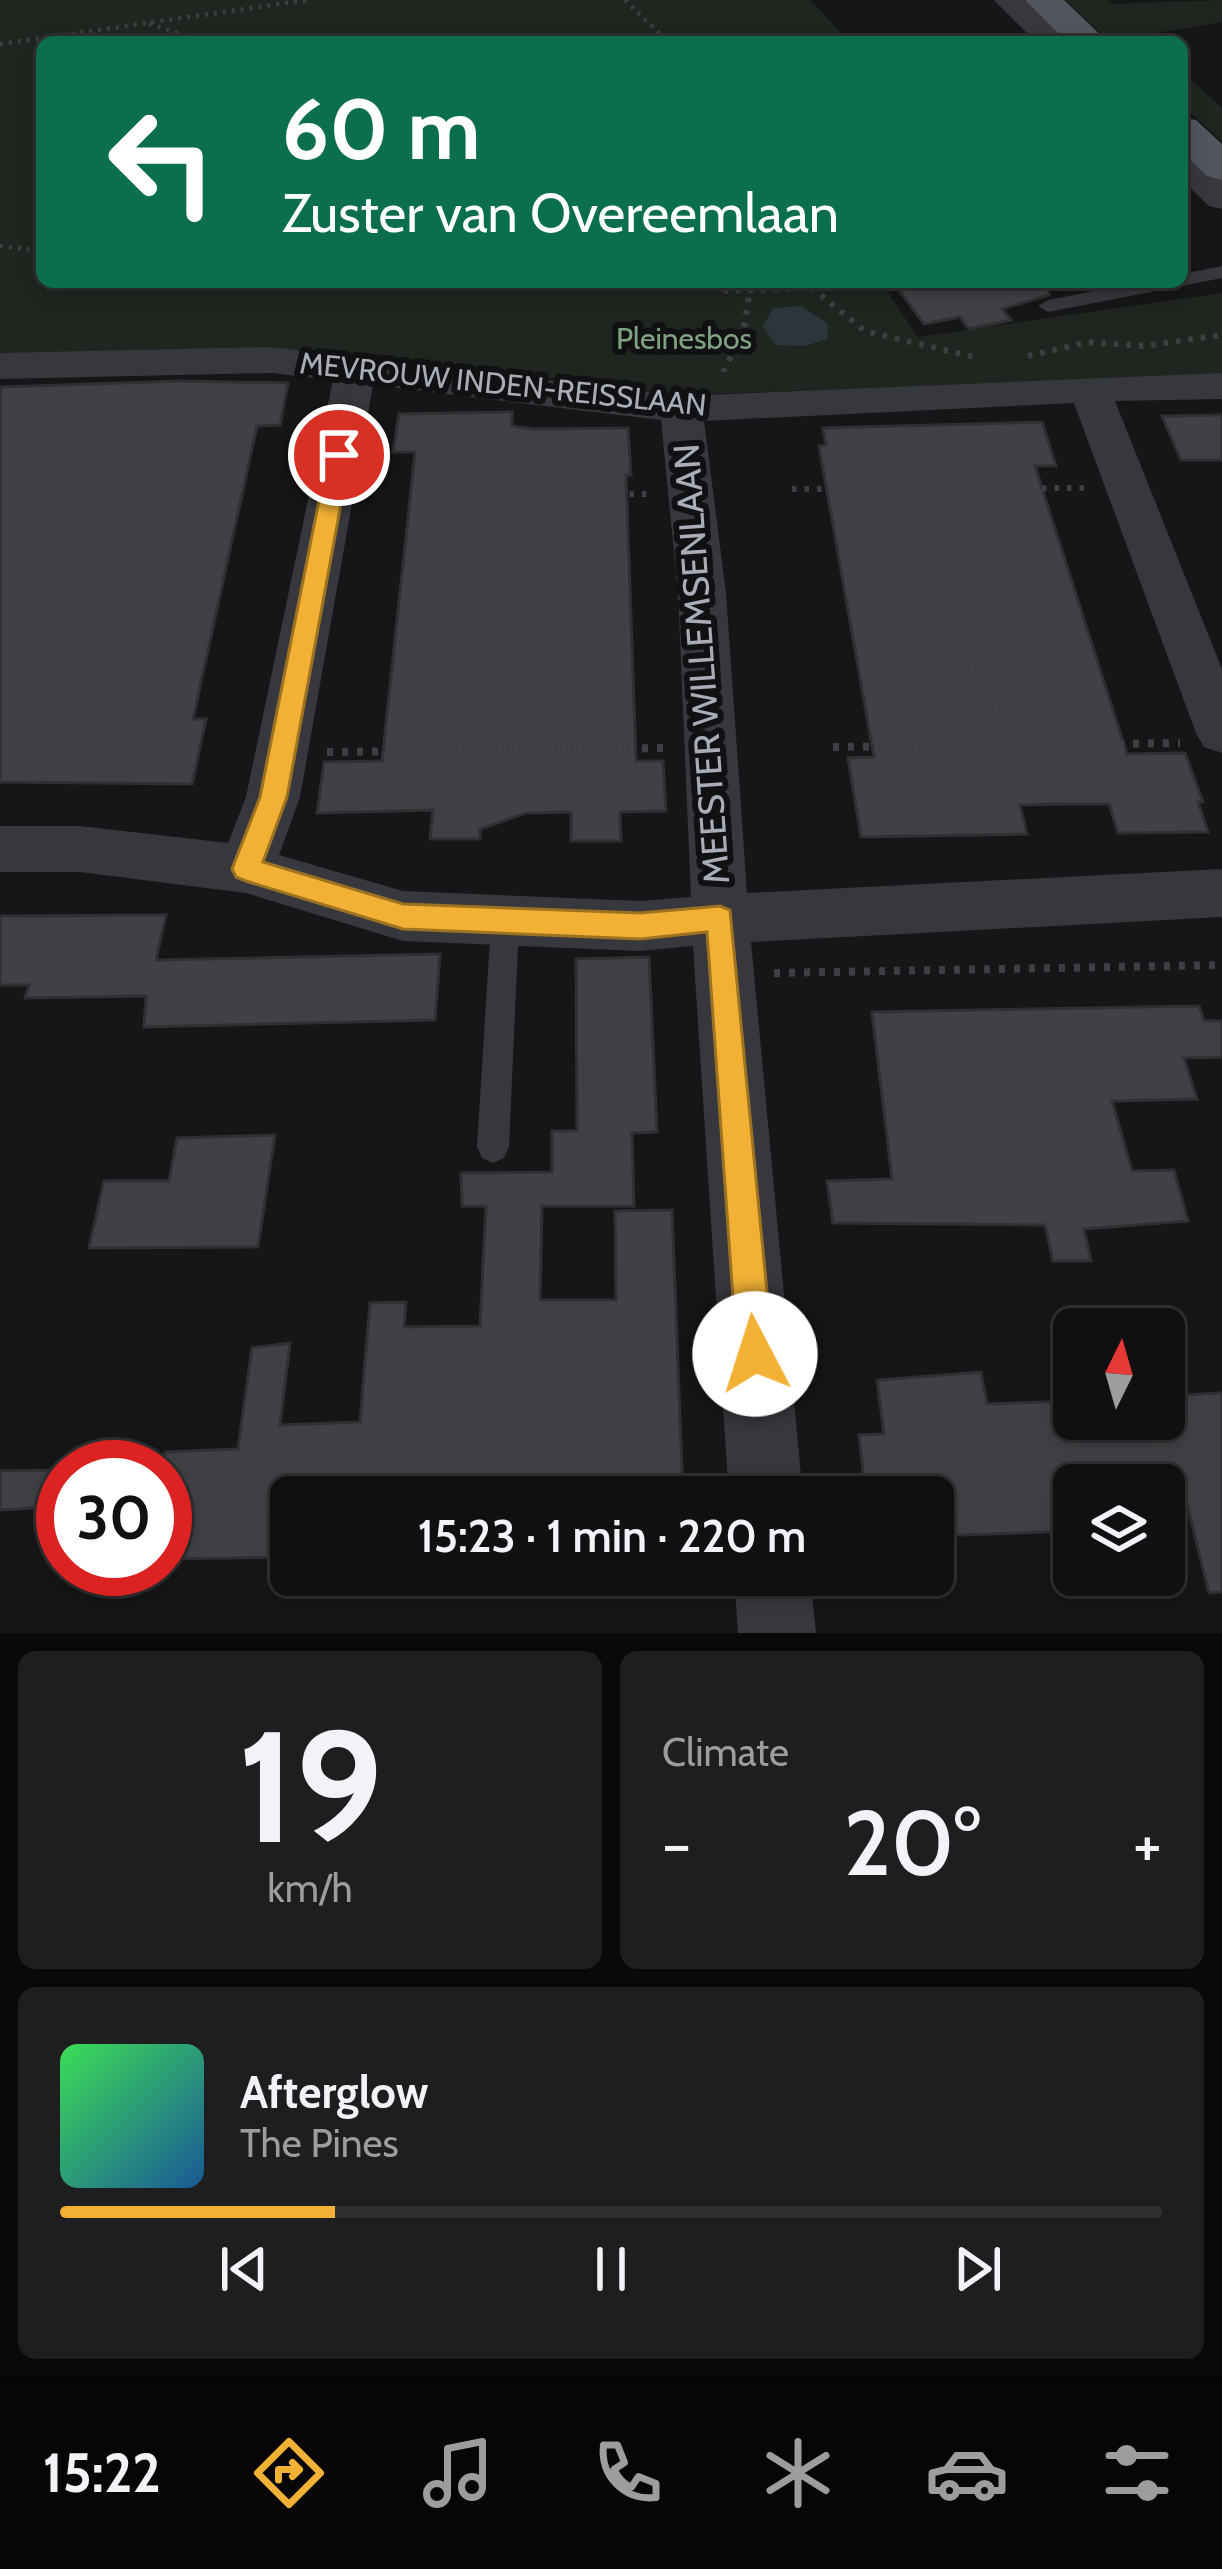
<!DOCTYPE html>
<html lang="en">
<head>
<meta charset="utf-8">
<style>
	body { margin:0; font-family:Cabin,sans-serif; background:#1e1e20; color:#f1f3f6; height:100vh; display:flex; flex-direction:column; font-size:45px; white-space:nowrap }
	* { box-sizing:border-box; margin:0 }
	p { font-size:39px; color:#9c9d9f }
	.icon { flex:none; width:66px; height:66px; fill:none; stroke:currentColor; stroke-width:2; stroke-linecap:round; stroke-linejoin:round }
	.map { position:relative; height:1633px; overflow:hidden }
	.details { display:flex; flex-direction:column; gap:18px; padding:18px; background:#09090a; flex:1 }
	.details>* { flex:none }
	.guide { position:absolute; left:36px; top:36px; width:1152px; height:252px; border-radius:18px; box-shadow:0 6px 18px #0003,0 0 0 3px #303032; background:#0b6e4f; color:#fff; overflow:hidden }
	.needle { width:78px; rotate:5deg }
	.buttons { position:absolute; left:1053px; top:1308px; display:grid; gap:24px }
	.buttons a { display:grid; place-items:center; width:132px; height:132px; border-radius:18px; background:#101012; box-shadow:0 6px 18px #0003,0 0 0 3px #303032; font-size:60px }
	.speed { position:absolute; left:36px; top:1440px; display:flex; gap:24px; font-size:60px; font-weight:700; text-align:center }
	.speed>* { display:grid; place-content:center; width:156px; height:156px; border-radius:50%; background:#101012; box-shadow:0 6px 18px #0003,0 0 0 3px #303032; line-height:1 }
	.speed .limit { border:18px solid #d22; background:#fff; color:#111 }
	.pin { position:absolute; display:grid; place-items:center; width:102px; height:102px; color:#fff; margin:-51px; border:6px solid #fff; border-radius:50%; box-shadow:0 3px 12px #0007 }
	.me { position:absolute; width:132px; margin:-66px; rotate:355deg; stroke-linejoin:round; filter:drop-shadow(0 0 9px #0008) }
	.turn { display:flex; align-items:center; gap:42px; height:252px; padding:0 48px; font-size:54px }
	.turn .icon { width:156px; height:156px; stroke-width:2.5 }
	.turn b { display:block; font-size:84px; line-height:102px }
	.big { font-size:90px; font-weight:600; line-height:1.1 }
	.details .card { flex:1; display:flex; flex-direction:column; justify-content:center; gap:18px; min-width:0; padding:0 42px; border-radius:18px; background:#1e1e20 }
	.details .dial { align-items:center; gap:0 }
	.dial b { font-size:156px; line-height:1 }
	.song { display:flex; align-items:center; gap:36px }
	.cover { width:144px; height:144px; border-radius:18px; background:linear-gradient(135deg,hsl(130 70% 55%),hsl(210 70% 35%)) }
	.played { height:12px; border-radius:6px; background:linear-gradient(90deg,#f2b134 25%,#303032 25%) }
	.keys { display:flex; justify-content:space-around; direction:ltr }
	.heat { display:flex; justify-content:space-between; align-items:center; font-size:66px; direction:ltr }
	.details .tiles { flex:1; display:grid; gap:18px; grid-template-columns:1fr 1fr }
	.card:last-child { grid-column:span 2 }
	.trip { position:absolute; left:270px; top:1476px; width:684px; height:120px; border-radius:18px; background:#101012; box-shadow:0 6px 18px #0003,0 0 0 3px #303032; font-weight:600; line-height:120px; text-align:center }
	.tab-bar { display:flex; height:192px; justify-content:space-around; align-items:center; background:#060607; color:#9c9d9f }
	.tab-bar .icon { width:84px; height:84px }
	.tab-bar .active { color:#f2b134 }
	.tab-bar b { font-size:54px; color:#f1f3f6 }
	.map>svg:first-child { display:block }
	.green { fill:#1e261f }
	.water { fill:#2c353c }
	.building { fill:#404145; stroke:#303034; stroke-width:3 }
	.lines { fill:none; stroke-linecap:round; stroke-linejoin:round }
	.path-far2 { stroke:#3d3f44; stroke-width:4.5; stroke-dasharray:3 6; stroke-linecap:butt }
	.path-far1 { stroke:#3d3f44; stroke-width:6; stroke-dasharray:4.5 8; stroke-linecap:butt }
	.path { stroke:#3d3f44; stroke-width:8; stroke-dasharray:6 9; stroke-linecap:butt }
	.service { fill:#37383d; fill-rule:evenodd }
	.minor { fill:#37383d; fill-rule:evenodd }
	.primary { fill:#53555c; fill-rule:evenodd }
	.route { fill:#f2b134; stroke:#9d7322; stroke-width:3 }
	.labels { text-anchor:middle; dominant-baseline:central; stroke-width:12; stroke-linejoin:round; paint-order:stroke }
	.far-park-label { font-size:30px; fill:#7fa381; stroke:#111113 }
	.far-street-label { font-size:30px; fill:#a8adb8; stroke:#111113 }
	.street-label { font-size:36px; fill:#a8adb8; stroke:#111113 }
</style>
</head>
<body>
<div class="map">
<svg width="1222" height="1633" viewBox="0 0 1222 1633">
	<rect width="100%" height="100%" fill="#161618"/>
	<g class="green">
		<polygon points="0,0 811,0 849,42 42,42 42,282 881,282 918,337 1222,293 1222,376 676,395 367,353 0,353"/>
		<polygon points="1065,0 1108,0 1113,4 1222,0 1222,22 1143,35 1149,42 1111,42"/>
		<polygon points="1182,72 1222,108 1222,141 1182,105"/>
	</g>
	<polygon class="water" points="801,306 828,324 827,339 805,346 776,345 763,326 773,308"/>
	<g class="building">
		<polygon points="893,282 1047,282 1049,295 1002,309 1011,320 969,329 960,317 924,324"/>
		<polygon points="181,381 288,383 280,425 257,426 193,719 206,719 192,784 0,782 0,387"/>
		<polygon points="512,412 512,426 533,429 628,428 631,475 626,475 636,761 663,761 666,811 620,812 621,841 571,841 571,812 526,813 480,829 480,839 430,839 433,810 317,813 324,762 382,761 415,452 393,452 399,414"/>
		<polygon points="1222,415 1222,460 1181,460 1162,416"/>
		<polygon points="1042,422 1056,466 1035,466 1127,754 1185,753 1203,802 1198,802 1208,832 1118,833 1109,804 1064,804 1020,805 1027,834 861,837 848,758 874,757 819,446 826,445 823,428"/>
		<polygon points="166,915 156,960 440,954 435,1020 144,1027 146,996 25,998 29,985 0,985 0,916"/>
		<polygon points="649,957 657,1132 632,1133 634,1206 542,1206 540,1300 616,1300 615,1211 672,1210 683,1497 291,1497 291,1557 165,1559 165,1452 238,1449 252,1348 290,1343 280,1425 360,1422 370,1303 406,1302 404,1327 480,1326 486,1206 462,1206 461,1173 552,1172 552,1131 577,1131 576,959"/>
		<polygon points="1199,1006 1204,1021 1222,1021 1222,1057 1184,1058 1197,1099 1112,1101 1132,1171 1174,1170 1188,1221 1084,1229 1091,1261 1053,1261 1045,1225 833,1223 827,1181 892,1179 872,1012"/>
		<polygon points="275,1135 258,1247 89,1248 104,1181 169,1181 177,1138"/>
		<polygon points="981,1372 987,1404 1074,1401 1074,1419 1164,1419 1164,1396 1222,1393 1222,1592 1209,1593 1182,1485 1074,1485 1074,1531 933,1536 933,1497 866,1497 859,1435 884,1434 877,1380"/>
		<polygon points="63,1470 63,1506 0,1510 0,1471"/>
	</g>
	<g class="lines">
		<g class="path-far2">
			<polyline points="625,0 668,42"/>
			<polyline points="149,24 207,42"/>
			<polyline points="0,44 308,0"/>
			<polyline points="0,246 42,251"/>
		</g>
		<g class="path-far1">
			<polyline points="700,282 727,291 812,288 865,331 978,358"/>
			<polyline points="1028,356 1088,342 1143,346 1222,335"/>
			<polyline points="723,372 743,333 750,290"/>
			<polyline points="792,489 1085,488"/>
			<polyline points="934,489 968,623"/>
			<polyline points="514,623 519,496 647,494"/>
		</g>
		<g class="path">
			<polyline points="967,620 998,745"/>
			<polyline points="833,747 1180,743"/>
			<polyline points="510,749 515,620"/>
			<polyline points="327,752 666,748"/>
			<polyline points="774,973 1222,965"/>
		</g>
		<g class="service">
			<polygon points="1222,266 1222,278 1048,312 1038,306 1048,300 1142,282 1182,282 1182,274"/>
			<polygon points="505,910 515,914 519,923 509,1147 504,1158 493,1163 482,1158 477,1147 491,923 495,914"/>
		</g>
		<g class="minor">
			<polygon points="994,0 1026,0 1069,42 1036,42"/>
			<polygon points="1182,151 1194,154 1222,179 1222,209 1209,206 1182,180"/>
			<path d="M 271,347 L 681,396 L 1222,373 L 1222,399 L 1115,401 L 1222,669 L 1222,753 L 1204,747 L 1196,733 L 1074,403 L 704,421 L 726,593 L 747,893 L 1222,869 L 1222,917 L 751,942 L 803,1497 L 729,1497 L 693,946 L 640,951 L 403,941 L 246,893 L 80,872 L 0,872 L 0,826 L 80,826 L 228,843 L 246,797 L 333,380 L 271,373 L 0,379 L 0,353 ZM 373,385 L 661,420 L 678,593 L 691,897 L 640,901 L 403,891 L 279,855 L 300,797 Z"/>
			<polygon points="734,1575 810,1575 816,1633 738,1633"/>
		</g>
		<g class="primary">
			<polygon points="1025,0 1064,0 1108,42 1067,42"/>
			<polygon points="1182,117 1196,120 1222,144 1222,180 1207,176 1182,152"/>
		</g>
	</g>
	<polygon class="route" points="339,448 350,455 287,797 263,862 403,904 640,913 720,906 730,910 773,1354 767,1367 755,1372 742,1367 737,1354 707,932 640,939 403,929 246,881 236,877 232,869 260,797 328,455"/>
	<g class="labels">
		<g class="far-park-label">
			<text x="684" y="338">Pleinesbos</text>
		</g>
		<g class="far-street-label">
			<text transform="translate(503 384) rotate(6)">MEVROUW INDEN-REISSLAAN</text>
		</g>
		<g class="street-label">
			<text transform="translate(701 664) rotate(-94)">MEESTER WILLEMSENLAAN</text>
		</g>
	</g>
</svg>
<div class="buttons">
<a><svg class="needle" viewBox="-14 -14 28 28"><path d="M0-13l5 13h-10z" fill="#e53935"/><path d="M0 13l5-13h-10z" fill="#9c9d9f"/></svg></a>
<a><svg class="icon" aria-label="layers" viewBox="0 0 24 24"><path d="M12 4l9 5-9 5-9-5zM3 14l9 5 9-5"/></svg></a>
</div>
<div class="speed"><div class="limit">30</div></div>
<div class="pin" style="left:339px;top:455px;background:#d93025"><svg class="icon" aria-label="arrive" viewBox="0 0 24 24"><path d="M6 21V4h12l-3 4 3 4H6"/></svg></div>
<svg class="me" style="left:755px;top:1354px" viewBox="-20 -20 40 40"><circle r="19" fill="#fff"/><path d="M0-13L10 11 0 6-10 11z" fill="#f2b134"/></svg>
<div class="trip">15:23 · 1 min · 220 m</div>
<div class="guide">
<div class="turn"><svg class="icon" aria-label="left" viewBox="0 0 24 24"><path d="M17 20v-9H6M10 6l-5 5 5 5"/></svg><div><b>60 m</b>Zuster van Overeemlaan</div></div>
</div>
</div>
<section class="details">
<div class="tiles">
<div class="card dial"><b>19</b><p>km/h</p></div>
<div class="card"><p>Climate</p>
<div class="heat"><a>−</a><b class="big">20°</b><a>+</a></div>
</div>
<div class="card">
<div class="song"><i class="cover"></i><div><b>Afterglow</b><p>The Pines</p></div></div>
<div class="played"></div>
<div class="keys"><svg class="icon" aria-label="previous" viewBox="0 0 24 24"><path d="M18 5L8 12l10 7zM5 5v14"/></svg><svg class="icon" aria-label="pause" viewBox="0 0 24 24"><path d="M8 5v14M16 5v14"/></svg><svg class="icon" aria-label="next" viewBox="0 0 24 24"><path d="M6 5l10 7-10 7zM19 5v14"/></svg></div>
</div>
</div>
</section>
<nav class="tab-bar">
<b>15:22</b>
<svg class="icon active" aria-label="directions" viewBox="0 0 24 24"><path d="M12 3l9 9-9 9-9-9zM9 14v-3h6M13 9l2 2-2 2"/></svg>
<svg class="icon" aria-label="music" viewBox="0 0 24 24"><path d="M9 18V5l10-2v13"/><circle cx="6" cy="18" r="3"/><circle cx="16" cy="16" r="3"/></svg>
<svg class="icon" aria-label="phone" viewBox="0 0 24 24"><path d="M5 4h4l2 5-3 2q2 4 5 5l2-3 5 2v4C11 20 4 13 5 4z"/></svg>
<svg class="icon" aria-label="climate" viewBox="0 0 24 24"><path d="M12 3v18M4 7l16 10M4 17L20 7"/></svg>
<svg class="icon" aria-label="car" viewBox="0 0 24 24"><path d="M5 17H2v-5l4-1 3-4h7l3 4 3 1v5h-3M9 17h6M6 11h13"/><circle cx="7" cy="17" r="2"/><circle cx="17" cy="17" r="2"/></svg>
<svg class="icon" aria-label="filters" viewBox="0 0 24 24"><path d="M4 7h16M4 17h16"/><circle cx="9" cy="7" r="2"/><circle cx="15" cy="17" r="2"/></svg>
</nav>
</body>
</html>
